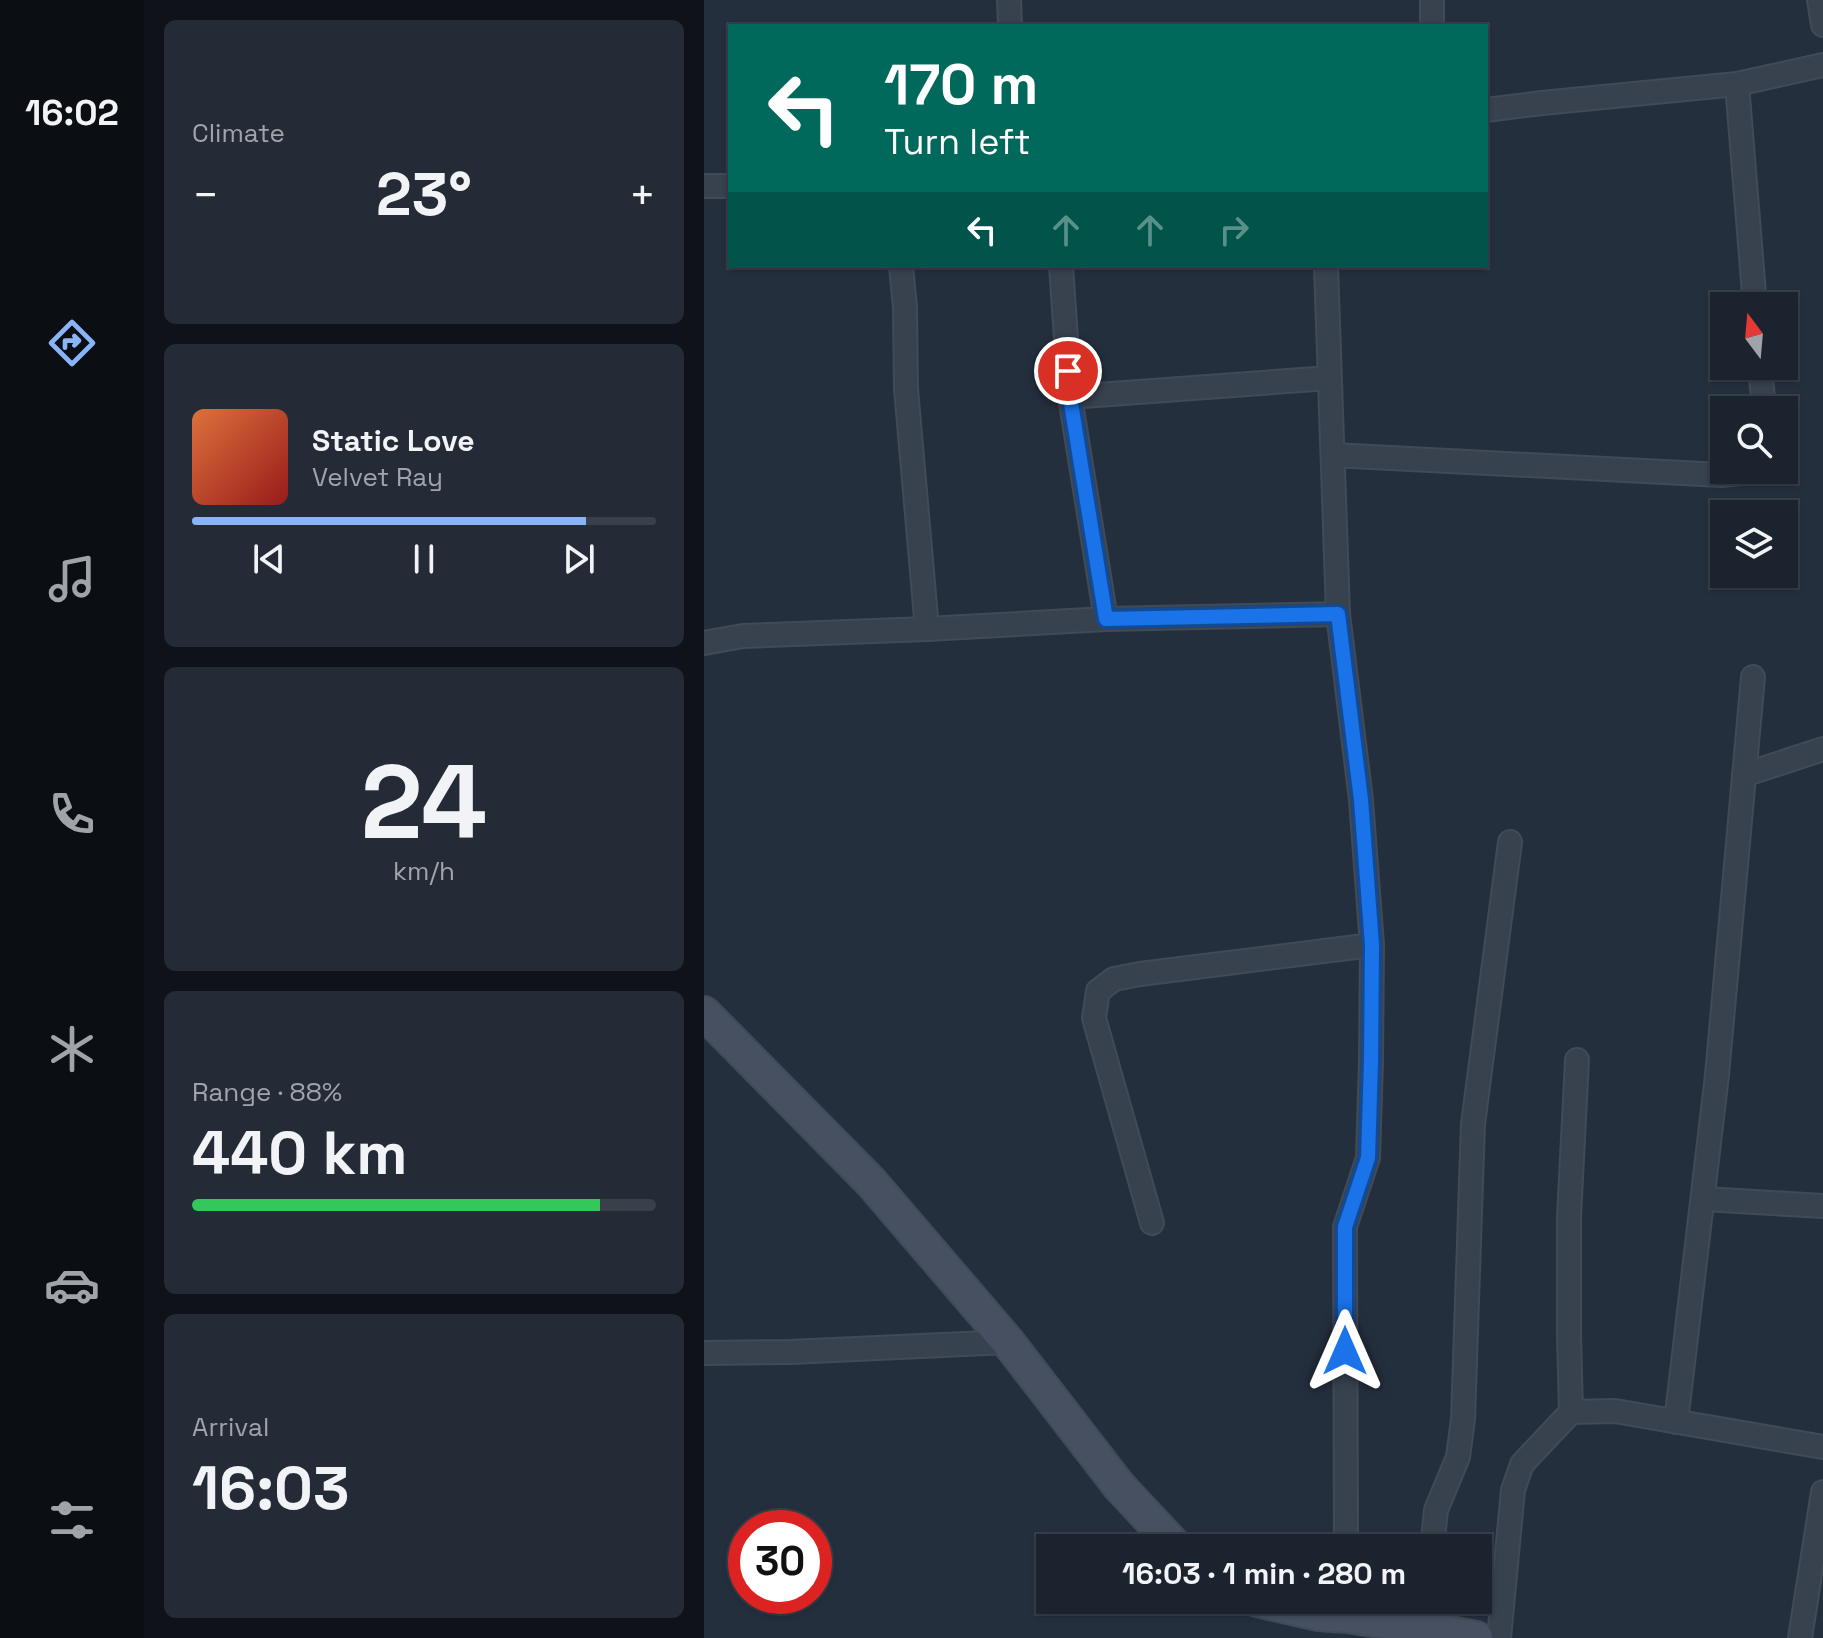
<!DOCTYPE html>
<html lang="en">
<head>
<meta charset="utf-8">
<style>
	body { margin:0; font-family:"Space Grotesk",sans-serif; background:#242b36; color:#f1f3f6; height:100vh; display:flex; flex-direction:column; font-size:30px; white-space:nowrap }
	* { box-sizing:border-box; margin:0 }
	p { font-size:26px; color:#a0a4aa }
	.icon { flex:none; width:44px; height:44px; fill:none; stroke:currentColor; stroke-width:2; stroke-linecap:round; stroke-linejoin:round }
	.map { position:relative; flex:1; overflow:hidden }
	.drawer { display:flex; flex-direction:column; gap:20px; padding:20px; background:#0f1319; width:560px }
	.drawer>* { flex:none }
	.hud { position:absolute; left:24px; top:24px; width:760px; height:244px; border-radius:0px; box-shadow:0 2px 6px #0004,0 0 0 2px #39404a; background:#00695c; color:#fff; overflow:hidden }
	.needle { width:52px; rotate:344deg }
	.buttons { position:absolute; left:1006px; top:292px; display:grid; gap:16px }
	.buttons a { display:grid; place-items:center; width:88px; height:88px; border-radius:0px; background:#1b232e; box-shadow:0 2px 6px #0004,0 0 0 2px #39404a; font-size:40px }
	.speed { position:absolute; left:24px; top:1510px; display:flex; gap:16px; font-size:40px; font-weight:700; text-align:center }
	.speed>* { display:grid; place-content:center; width:104px; height:104px; border-radius:50%; background:#1b232e; box-shadow:0 2px 6px #0004,0 0 0 2px #39404a; line-height:1 }
	.speed .limit { border:12px solid #d22; background:#fff; color:#111 }
	.pin { position:absolute; display:grid; place-items:center; width:68px; height:68px; color:#fff; margin:-34px; border:4px solid #fff; border-radius:50%; box-shadow:0 2px 8px #0007 }
	.me { position:absolute; width:88px; margin:-44px; rotate:0deg; stroke-linejoin:round; filter:drop-shadow(0 0 6px #0008) }
	.turn { display:flex; align-items:center; gap:28px; height:168px; padding:0 24px; font-size:36px }
	.turn .icon { width:104px; height:104px; stroke-width:2.5 }
	.turn b { display:block; font-size:56px; line-height:68px }
	.lanes { display:flex; align-items:center; height:76px; padding:0 24px; background:#0003; justify-content:center; gap:40px; direction:ltr }
	.lanes .off { opacity:.35 }
	.big { font-size:60px; font-weight:700; line-height:1.1 }
	.drawer .tile { flex:1; display:flex; flex-direction:column; justify-content:center; gap:12px; min-width:0; padding:0 28px; border-radius:12px; background:#242b36 }
	.drawer .dial { align-items:center; gap:0 }
	.dial b { font-size:104px; line-height:1 }
	.song { display:flex; align-items:center; gap:24px }
	.cover { width:96px; height:96px; border-radius:12px; background:linear-gradient(135deg,hsl(20 70% 55%),hsl(0 70% 35%)) }
	.played { height:8px; border-radius:4px; background:linear-gradient(90deg,#8ab4f8 85%,#39404a 85%) }
	.keys { display:flex; justify-content:space-around; direction:ltr }
	.heat { display:flex; justify-content:space-between; align-items:center; font-size:44px; direction:ltr }
	.charge { height:12px; border-radius:6px; background:linear-gradient(90deg,#34c759 88%,#39404a 0) }
	.trip { position:absolute; left:332px; top:1534px; width:456px; height:80px; border-radius:0px; background:#1b232e; box-shadow:0 2px 6px #0004,0 0 0 2px #39404a; font-weight:700; line-height:80px; text-align:center }
	main { display:flex; flex:1; min-height:0 }
	.tab-bar { display:flex; flex-direction:column; width:144px; justify-content:space-around; align-items:center; background:#0b0e12; color:#a0a4aa }
	.tab-bar .icon { width:56px; height:56px }
	.tab-bar .active { color:#8ab4f8 }
	.tab-bar b { font-size:36px; color:#f1f3f6 }
	.map>svg:first-child { display:block }
	.lines { fill:none; stroke-linecap:round; stroke-linejoin:round }
	.street-casing { stroke:#414a57; stroke-width:26 }
	.secondary-casing { stroke:#414a57; stroke-width:36 }
	.street { stroke:#38414e; stroke-width:22 }
	.secondary { stroke:#465061; stroke-width:32 }
	.route-casing { stroke:#114b97; stroke-width:20 }
	.route { stroke:#1a73e8; stroke-width:14 }
</style>
</head>
<body>
<main>
<nav class="tab-bar">
<b>16:02</b>
<svg class="icon active" aria-label="directions" viewBox="0 0 24 24"><path d="M12 3l9 9-9 9-9-9zM9 14v-3h6M13 9l2 2-2 2"/></svg>
<svg class="icon" aria-label="music" viewBox="0 0 24 24"><path d="M9 18V5l10-2v13"/><circle cx="6" cy="18" r="3"/><circle cx="16" cy="16" r="3"/></svg>
<svg class="icon" aria-label="phone" viewBox="0 0 24 24"><path d="M5 4h4l2 5-3 2q2 4 5 5l2-3 5 2v4C11 20 4 13 5 4z"/></svg>
<svg class="icon" aria-label="climate" viewBox="0 0 24 24"><path d="M12 3v18M4 7l16 10M4 17L20 7"/></svg>
<svg class="icon" aria-label="car" viewBox="0 0 24 24"><path d="M5 17H2v-5l4-1 3-4h7l3 4 3 1v5h-3M9 17h6M6 11h13"/><circle cx="7" cy="17" r="2"/><circle cx="17" cy="17" r="2"/></svg>
<svg class="icon" aria-label="filters" viewBox="0 0 24 24"><path d="M4 7h16M4 17h16"/><circle cx="9" cy="7" r="2"/><circle cx="15" cy="17" r="2"/></svg>
</nav>
<section class="drawer">
<div class="tile"><p>Climate</p>
<div class="heat"><a>−</a><b class="big">23°</b><a>+</a></div>
</div>
<div class="tile">
<div class="song"><i class="cover"></i><div><b>Static Love</b><p>Velvet Ray</p></div></div>
<div class="played"></div>
<div class="keys"><svg class="icon" aria-label="previous" viewBox="0 0 24 24"><path d="M18 5L8 12l10 7zM5 5v14"/></svg><svg class="icon" aria-label="pause" viewBox="0 0 24 24"><path d="M8 5v14M16 5v14"/></svg><svg class="icon" aria-label="next" viewBox="0 0 24 24"><path d="M6 5l10 7-10 7zM19 5v14"/></svg></div>
</div>
<div class="tile dial"><b>24</b><p>km/h</p></div>
<div class="tile"><p>Range · 88%</p><b class="big">440 km</b><div class="charge"></div></div>
<div class="tile"><p>Arrival</p><b class="big">16:03</b></div>
</section>
<div class="map">
<svg width="1119" height="1638" viewBox="0 0 1119 1638">
	<rect width="100%" height="100%" fill="#242f3e"/>
	<g class="lines">
		<defs>
			<g id="street">
				<polyline points="305,0 306,26"/>
				<polyline points="728,0 728,26"/>
				<polyline points="1115,0 1119,25"/>
				<polyline points="1033,84 1051,306"/>
				<polyline points="782,110 838,103 1033,84 1119,65"/>
				<polyline points="0,186 26,186"/>
				<polyline points="197,266 201,308 202,389 223,629"/>
				<polyline points="357,266 366,397 402,619"/>
				<polyline points="622,266 634,614 657,800 668,945 667,1061 664,1158 641,1227 642,1548"/>
				<polyline points="1056,366 1060,410"/>
				<polyline points="366,397 625,378"/>
				<polyline points="629,455 1017,475 1047,472 1048,470"/>
				<polyline points="0,643 39,636 223,629 402,619 634,614"/>
				<polyline points="1040,775 1119,749"/>
				<polyline points="873,1060 865,1217 865,1336 867,1412 911,1411 1119,1447"/>
				<polyline points="1000,1199 1119,1206"/>
				<polyline points="448,1223 390,1018 394,991 410,979 436,974 668,945"/>
				<polyline points="0,1353 86,1352 304,1342"/>
				<polyline points="972,1422 1013,1075 1049,677"/>
				<polyline points="728,1548 732,1510 754,1457 759,1419 769,1124 806,842"/>
				<polyline points="717,1627 721,1600"/>
				<polyline points="795,1638 809,1490 818,1464 867,1412"/>
				<polyline points="1096,1638 1119,1492"/>
			</g>
			<g id="secondary">
				<polyline points="0,1013 167,1182 304,1342 415,1486 473,1548"/>
				<polyline points="553,1600 614,1614 643,1616 717,1627 772,1638"/>
			</g>
		</defs>
		<use href="#street" class="street-casing"/>
		<use href="#secondary" class="secondary-casing"/>
		<use href="#street" class="street"/>
		<use href="#secondary" class="secondary"/>
	</g>
	<g class="lines">
		<defs>
			<polyline id="route" points="364,371 366,397 402,619 634,614 657,800 668,945 667,1061 664,1158 641,1227 641,1351"/>
		</defs>
		<use href="#route" class="route-casing"/>
		<use href="#route" class="route"/>
	</g>
</svg>
<div class="buttons">
<a><svg class="needle" viewBox="-14 -14 28 28"><path d="M0-13l5 13h-10z" fill="#e53935"/><path d="M0 13l5-13h-10z" fill="#a0a4aa"/></svg></a>
<a><svg class="icon" aria-label="search" viewBox="0 0 24 24"><circle cx="10" cy="10" r="6"/><path d="M15 15l6 6"/></svg></a>
<a><svg class="icon" aria-label="layers" viewBox="0 0 24 24"><path d="M12 4l9 5-9 5-9-5zM3 14l9 5 9-5"/></svg></a>
</div>
<div class="speed"><div class="limit">30</div></div>
<div class="pin" style="left:364px;top:371px;background:#d93025"><svg class="icon" aria-label="arrive" viewBox="0 0 24 24"><path d="M6 21V4h12l-3 4 3 4H6"/></svg></div>
<svg class="me" style="left:641px;top:1351px" viewBox="-20 -20 40 40"><path d="M0-17L14 15 0 8-14 15z" fill="#1a73e8" stroke="#fff" stroke-width="4"/></svg>
<div class="trip">16:03 · 1 min · 280 m</div>
<div class="hud">
<div class="turn"><svg class="icon" aria-label="left" viewBox="0 0 24 24"><path d="M17 20v-9H6M10 6l-5 5 5 5"/></svg><div><b>170 m</b>Turn left</div></div>
<div class="lanes"><svg class="icon" aria-label="left" viewBox="0 0 24 24"><path d="M17 20v-9H6M10 6l-5 5 5 5"/></svg><svg class="icon off" aria-label="ahead" viewBox="0 0 24 24"><path d="M12 20V5M6 11l6-6 6 6"/></svg><svg class="icon off" aria-label="ahead" viewBox="0 0 24 24"><path d="M12 20V5M6 11l6-6 6 6"/></svg><svg class="icon off" aria-label="right" viewBox="0 0 24 24"><path d="M7 20v-9h11M14 6l5 5-5 5"/></svg></div>
</div>
</div>
</main>
</body>
</html>
